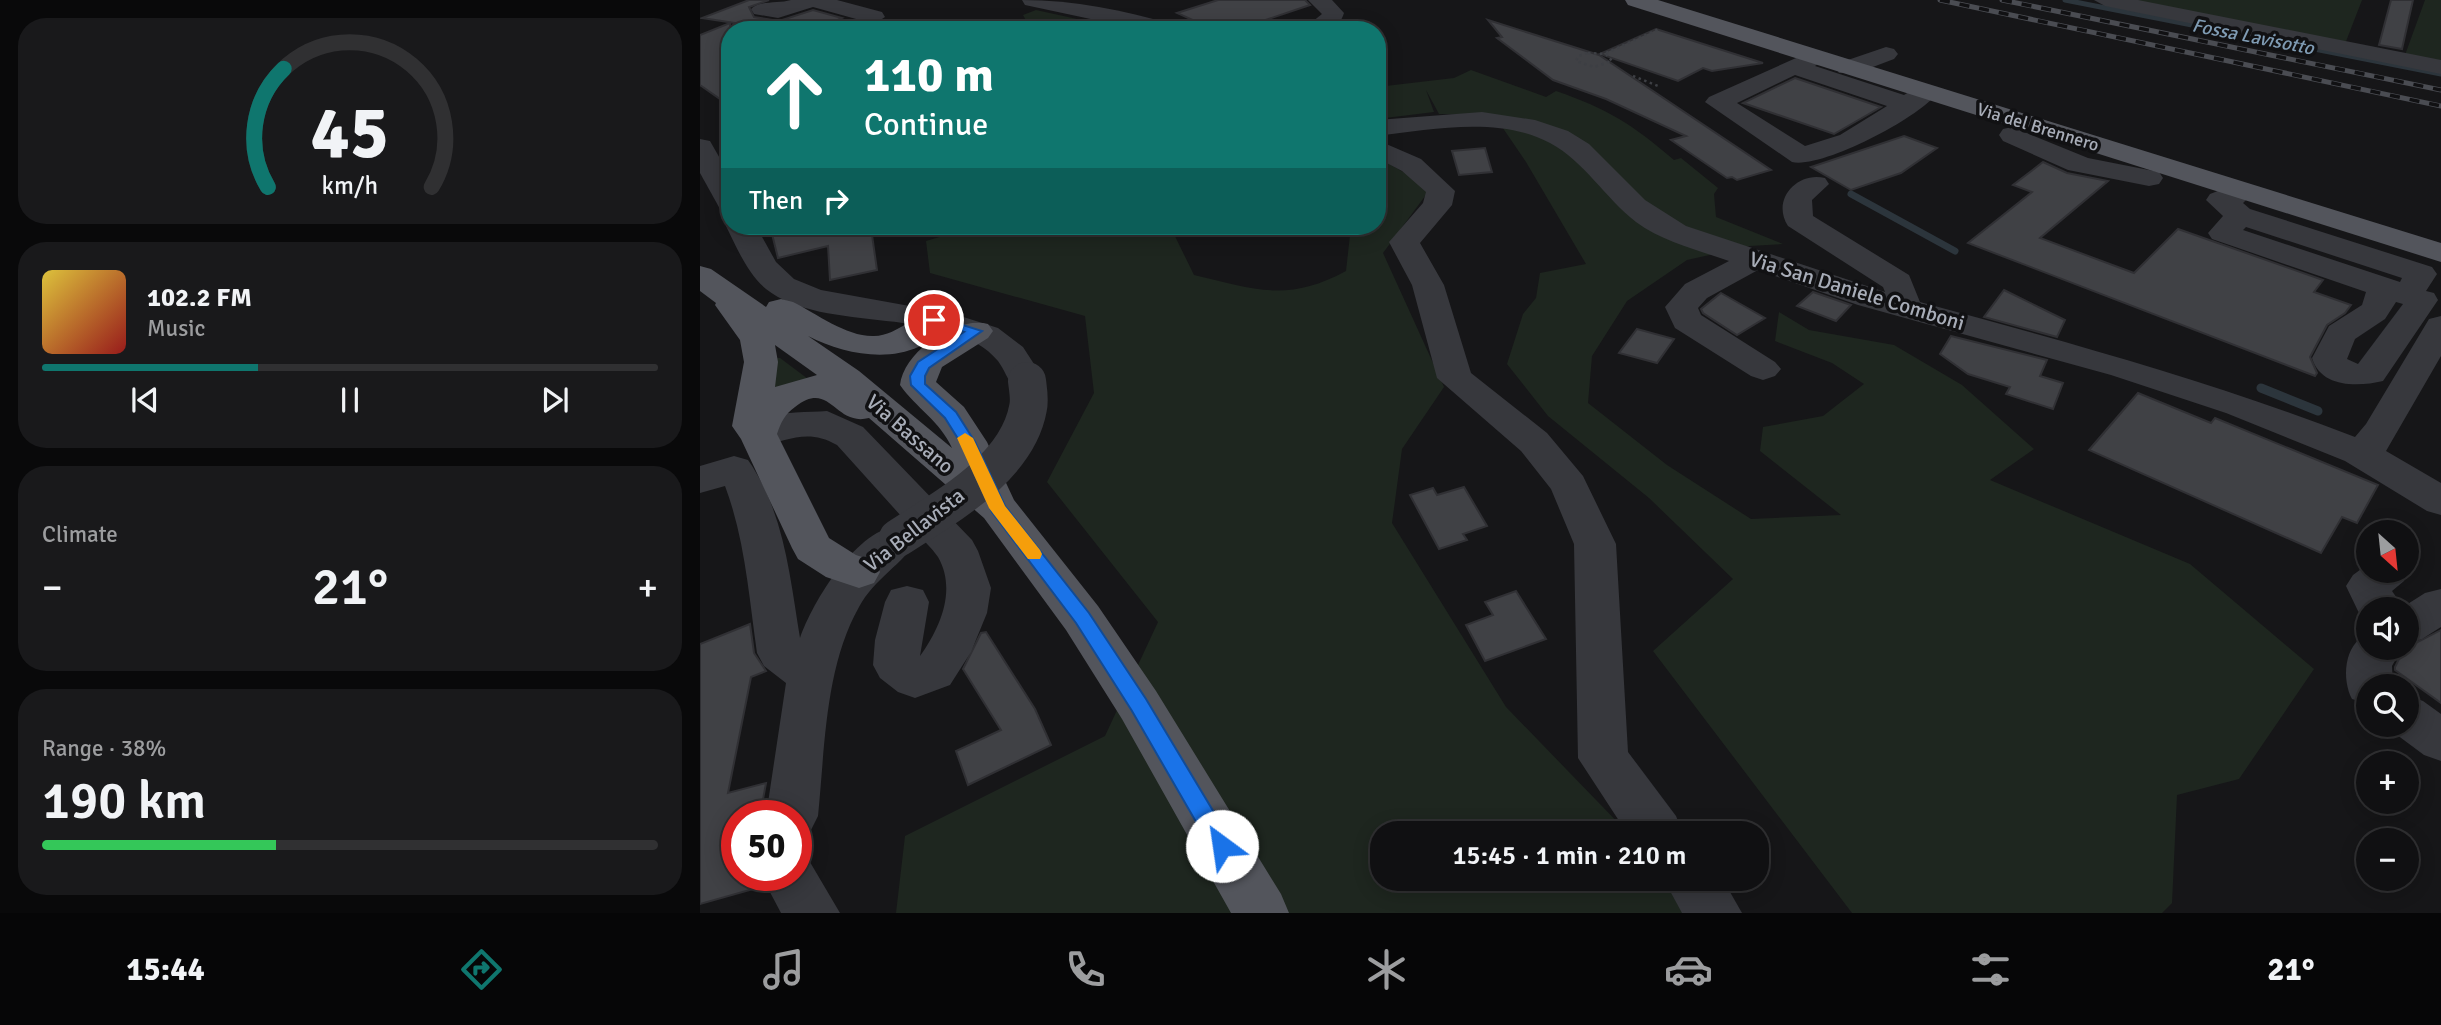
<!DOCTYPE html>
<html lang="en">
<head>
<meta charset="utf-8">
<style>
	body { margin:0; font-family:Signika,sans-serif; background:#19191b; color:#f1f3f6; height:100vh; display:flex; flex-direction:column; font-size:26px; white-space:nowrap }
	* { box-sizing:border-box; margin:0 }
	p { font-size:23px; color:#9c9d9f }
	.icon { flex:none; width:38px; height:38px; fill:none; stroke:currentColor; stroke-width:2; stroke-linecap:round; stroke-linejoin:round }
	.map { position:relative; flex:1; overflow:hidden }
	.panel { display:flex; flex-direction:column; gap:18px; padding:18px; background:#09090a; width:700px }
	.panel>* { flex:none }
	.hud { position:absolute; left:21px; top:21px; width:665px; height:214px; border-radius:28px; box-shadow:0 4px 18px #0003,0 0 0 2px #303032; background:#0f766e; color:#fff; overflow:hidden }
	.needle { width:46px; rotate:153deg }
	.tools { position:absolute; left:1656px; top:520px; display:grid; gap:14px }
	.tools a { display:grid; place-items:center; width:63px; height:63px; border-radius:50%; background:#101012; box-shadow:0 4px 18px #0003,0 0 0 2px #303032; font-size:35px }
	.speed { position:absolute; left:21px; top:800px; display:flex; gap:14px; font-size:35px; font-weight:700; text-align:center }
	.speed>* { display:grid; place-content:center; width:91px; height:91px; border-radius:50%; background:#101012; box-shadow:0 4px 18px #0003,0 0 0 2px #303032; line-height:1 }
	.speed .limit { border:10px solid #d22; background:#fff; color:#111 }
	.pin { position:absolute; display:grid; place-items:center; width:60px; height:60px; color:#fff; margin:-30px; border:4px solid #fff; border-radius:50%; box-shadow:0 2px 7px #0007 }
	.me { position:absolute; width:77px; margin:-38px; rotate:329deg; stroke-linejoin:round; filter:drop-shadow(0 0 5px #0008) }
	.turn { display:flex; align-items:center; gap:24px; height:147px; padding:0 28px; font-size:32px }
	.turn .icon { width:91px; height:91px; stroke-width:2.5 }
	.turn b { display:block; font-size:49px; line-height:60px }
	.then { display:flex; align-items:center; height:66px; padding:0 28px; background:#0003; gap:14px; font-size:26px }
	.big { font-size:52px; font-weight:600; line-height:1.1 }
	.panel .widget { flex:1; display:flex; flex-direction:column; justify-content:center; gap:10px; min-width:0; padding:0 24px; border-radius:28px; background:#19191b }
	.panel .dial { align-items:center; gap:0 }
	.dial svg { height:182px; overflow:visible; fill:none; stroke:#303032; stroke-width:7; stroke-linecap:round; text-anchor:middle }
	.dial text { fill:#f1f3f6; stroke:none }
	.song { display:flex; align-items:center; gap:21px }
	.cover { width:84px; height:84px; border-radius:10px; background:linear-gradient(135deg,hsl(50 70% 55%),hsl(0 70% 35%)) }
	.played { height:7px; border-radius:4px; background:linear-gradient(90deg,#0f766e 35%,#303032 35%) }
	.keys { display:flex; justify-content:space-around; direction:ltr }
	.heat { display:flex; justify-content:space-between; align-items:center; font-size:38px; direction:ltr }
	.charge { height:10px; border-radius:5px; background:linear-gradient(90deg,#34c759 38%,#303032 0) }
	.trip { position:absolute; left:670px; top:821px; width:399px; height:70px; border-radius:28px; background:#101012; box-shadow:0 4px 18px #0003,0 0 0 2px #303032; font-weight:600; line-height:70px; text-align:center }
	.dock { display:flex; height:112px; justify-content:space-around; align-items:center; background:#060607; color:#9c9d9f }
	.dock .icon { width:49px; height:49px }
	.dock .on { color:#0f766e }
	.dock b { font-size:32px; color:#f1f3f6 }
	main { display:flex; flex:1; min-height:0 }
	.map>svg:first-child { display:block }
	.green { fill:#1e261f }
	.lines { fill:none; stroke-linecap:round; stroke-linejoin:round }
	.stream-far2 { stroke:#2c353c; stroke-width:5 }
	.stream-far1 { stroke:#2c353c; stroke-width:7 }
	.stream { stroke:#2c353c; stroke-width:9 }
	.building { fill:#404145; stroke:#303034; stroke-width:2 }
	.path { stroke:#3d3f44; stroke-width:2.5; stroke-dasharray:2.5 3.5; stroke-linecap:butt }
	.minor { fill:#37383d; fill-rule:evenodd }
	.major { fill:#53555c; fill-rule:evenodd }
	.rail-casing { stroke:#4a4c52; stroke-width:5 }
	.rail { stroke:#111113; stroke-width:3.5; stroke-dasharray:10; stroke-linecap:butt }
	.minor-bridge { stroke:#37383d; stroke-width:38 }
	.route { fill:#1a73e8; stroke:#114b97; stroke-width:2 }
	.slow { fill:#f59e0b }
	.labels { text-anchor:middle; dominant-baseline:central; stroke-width:7; stroke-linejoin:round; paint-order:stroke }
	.far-street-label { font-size:18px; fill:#a8adb8; stroke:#111113 }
	.far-water-label { font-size:19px; font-style:italic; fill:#7f9bb3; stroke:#111113 }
	.street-label { font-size:21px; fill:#a8adb8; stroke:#111113 }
</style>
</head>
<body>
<main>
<section class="panel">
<div class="widget dial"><svg viewBox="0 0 100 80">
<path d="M14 69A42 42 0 1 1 86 69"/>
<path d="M14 69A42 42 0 0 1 21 17" stroke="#0f766e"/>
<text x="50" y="56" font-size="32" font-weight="700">45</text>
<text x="50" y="72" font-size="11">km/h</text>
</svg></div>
<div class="widget">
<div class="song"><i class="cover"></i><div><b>102.2 FM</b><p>Music</p></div></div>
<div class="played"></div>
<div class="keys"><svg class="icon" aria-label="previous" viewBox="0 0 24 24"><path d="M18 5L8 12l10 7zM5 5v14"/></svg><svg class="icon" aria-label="pause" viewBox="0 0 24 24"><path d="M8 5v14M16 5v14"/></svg><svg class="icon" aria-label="next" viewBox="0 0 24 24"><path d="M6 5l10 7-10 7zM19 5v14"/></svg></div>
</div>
<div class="widget"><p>Climate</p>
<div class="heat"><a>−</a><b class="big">21°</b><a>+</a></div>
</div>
<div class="widget"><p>Range · 38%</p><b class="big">190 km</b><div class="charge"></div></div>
</section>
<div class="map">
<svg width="1741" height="913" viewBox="0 0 1741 913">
	<rect width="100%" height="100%" fill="#161618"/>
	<g class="green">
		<polygon points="1425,0 1662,0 1645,44"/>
		<polygon points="1725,0 1741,0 1741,62 1705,55"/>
		<polygon points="336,10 427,30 331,30 323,15"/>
		<path d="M 771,70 L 846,97 L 856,91 C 908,109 932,124 974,160 L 981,158 L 1018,188 L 1014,194 L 1016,217 L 1083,244 L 1050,246 L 987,260 L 927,301 L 892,356 L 888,403 L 967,465 L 1051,519 L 1141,515 L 1060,451 L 1063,427 L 1123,416 L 1164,384 L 1132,363 L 1075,341 L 1079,312 L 1109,330 L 1194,345 L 1262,385 L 1334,449 L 1290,480 L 1490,564 L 1614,669 L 1539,779 L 1477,795 L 1472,903 L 1462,913 L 1152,913 L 953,651 L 1033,579 L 949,498 L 848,416 L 807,364 L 823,314 L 836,298 L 840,273 L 886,264 L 826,162 L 794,115 L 739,114 L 726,90 L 734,112 L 677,119 L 677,87 L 754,78 Z"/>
		<path d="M 677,157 L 731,188 L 683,253 L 744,387 L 702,449 L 692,523 L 806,707 L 928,833 L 682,833 L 682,878 L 972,879 L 1006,913 L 196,913 L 205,836 L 405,736 L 458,622 L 347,482 L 394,393 L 385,316 L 230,273 L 226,241 L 277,226 L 470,226 L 494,275 C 555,289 587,303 646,271 L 651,226 L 677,226 Z"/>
		<polygon points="75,358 80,358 108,379 74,393"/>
	</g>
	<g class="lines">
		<polyline class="stream-far2" points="1365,0 1741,74"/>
		<polyline class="stream-far1" points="1151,194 1255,251"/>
		<polyline class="stream" points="1561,388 1618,411"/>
	</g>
	<g class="building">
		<polygon points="49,0 69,0 49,7 54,17 79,21 113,10 142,18 118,29 95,26 61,27 2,18"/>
		<polygon points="518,0 605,0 610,5 539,29 528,24 508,27 477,13"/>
		<polygon points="1691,0 1713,0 1702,49 1679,45"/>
		<polygon points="788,20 899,55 1071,170 1037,180 1032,177 1027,178 971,140 986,136 906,99 853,80 797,38 802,37"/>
		<polygon points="30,23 30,106 0,85 0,35"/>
		<polygon points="956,29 1063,63 1012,71 1003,68 978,81 900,54"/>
		<polygon points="1095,78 1181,107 1134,134 1043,103"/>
		<polygon points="1204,136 1237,148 1201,173 1151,190 1111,167"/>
		<polygon points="785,148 792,172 759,175 752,151"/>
		<polygon points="1343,162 1367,173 1408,181 1340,238 1434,273 1478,229 1623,280 1614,292 1651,305 1645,313 1627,325 1610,357 1617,373 1615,376 1268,243 1332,192 1313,185"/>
		<polygon points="105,226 175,226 176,234 172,235 177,270 130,280 128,246 78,258 72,234"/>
		<polygon points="1304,290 1365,320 1357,337 1284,317"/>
		<polygon points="1113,292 1151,305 1136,321 1097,306"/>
		<polygon points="1021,293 1065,318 1037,335 1003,313 1001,309"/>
		<polygon points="937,329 974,339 957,363 919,353"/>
		<polygon points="1251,336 1347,360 1340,376 1363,383 1353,409 1306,394 1310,387 1268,374 1240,354"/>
		<polygon points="1438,393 1511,423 1515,418 1678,485 1657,523 1642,517 1621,553 1389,450"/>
		<polygon points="764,487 787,526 763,534 767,540 739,549 710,495 733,488 737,495"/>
		<polygon points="816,591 846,639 785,661 766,625 793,615 785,602"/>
		<polygon points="50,624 54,653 66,671 51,677 28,793 66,783 60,816 37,816 37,875 59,875 64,886 0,904 0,644"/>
		<polygon points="1741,630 1741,703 1695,670 1695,667 1704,649"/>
		<polygon points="286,632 335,709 351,745 268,785 256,751 301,730 263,669 281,633"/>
	</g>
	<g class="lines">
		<g class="path">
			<polygon points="888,53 906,54 912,61 894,67 876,61 878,56"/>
			<polyline points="906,53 959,29"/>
			<polyline points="933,76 958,86"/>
		</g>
		<g class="minor">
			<path d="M 91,0 L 137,0 L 182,12 L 185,17 L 174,24 L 113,7 L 78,18 L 54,14 L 51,9 C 59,0 78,4 91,0 Z"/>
			<path d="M 322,0 C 375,0 423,10 474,25 L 477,30 L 442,30 L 325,5 Z"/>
			<path d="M 608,0 L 632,0 L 644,13 C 638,33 619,30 602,30 L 622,14 Z"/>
			<polygon points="1394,0 1438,0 1741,60 1741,74 1405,6"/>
			<polygon points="1186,47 1194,49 1198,54 1194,59 1157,73 1139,73 1136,68 1139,63"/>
			<path d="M 1114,50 L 1122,52 L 1126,57 L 1115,66 L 1204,95 L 1217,87 L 1235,87 L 1238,92 C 1221,117 1122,169 1092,162 L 1005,102 L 1009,97 ZM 1095,75 L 1187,106 L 1140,135 L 1105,146 L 1037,103 Z"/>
			<path d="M 782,112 L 835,120 L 868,131 L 889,144 L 945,200 L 986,226 L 1185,292 L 1183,287 L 1088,226 C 1071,200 1097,171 1125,178 L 1129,184 L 1112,200 L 1113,216 L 1209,275 L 1220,302 C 1367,342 1513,382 1655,437 L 1666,424 L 1729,319 L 1741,316 L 1741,356 L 1686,451 L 1741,483 L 1741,515 L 1727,511 L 1645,461 L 1526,413 L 1411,375 L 1158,305 L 1058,270 L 1007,298 L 998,308 L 1001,315 L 1075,362 L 1081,369 L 1075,376 L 1063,380 L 1051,376 L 975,328 L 965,307 L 985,284 L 1029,261 C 998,250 963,242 936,222 C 905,198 885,162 850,143 C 801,116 731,129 677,136 L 677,120 Z"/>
			<polygon points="1312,127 1388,158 1459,172 1463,178 1459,184 1449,186 1368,170 1303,141 1299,135 1303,129"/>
			<polygon points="0,139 10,141 30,176 30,212 20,209 0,173"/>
			<polygon points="677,140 721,159 755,191 752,205 720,243 744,285 771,373 847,433 883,476 916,544 928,752 976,816 983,833 927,833 878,758 874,544 851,489 821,451 737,378 712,285 689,242 723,203 726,192 702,171 677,158"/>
			<path d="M 1541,182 L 1551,185 L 1555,191 L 1543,203 L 1550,209 L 1732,267 L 1737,274 L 1726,291 L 1734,293 L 1738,300 L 1683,381 C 1658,387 1621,388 1612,358 L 1629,326 L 1662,305 L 1666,292 L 1512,239 L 1508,233 L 1523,216 L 1506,200 L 1510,194 ZM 1546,227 L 1702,278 L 1700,282 L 1543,230 ZM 1696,302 L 1703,304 L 1658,364 L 1647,359 L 1655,339 L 1685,319 Z"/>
			<path d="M 30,221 L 30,226 L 56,226 L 76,262 L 94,279 L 121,290 L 254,314 L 298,328 L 323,347 L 345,381 L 340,389 L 327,392 L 314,389 C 308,380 304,369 298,361 C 252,304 123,335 66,289 C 47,273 37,248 26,226 Z"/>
			<path d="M 127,411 L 163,427 L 272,540 L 278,551 L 291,588 L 287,613 L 271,652 L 250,685 L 215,698 L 198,692 L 180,678 L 173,665 L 175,640 L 185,602 L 191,590 L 207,586 L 223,590 L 229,602 L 220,656 C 240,628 257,590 238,557 C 232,548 222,539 215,531 L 219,538 C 203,564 174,579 159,607 C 125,667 125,747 118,816 L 110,832 L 96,837 L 96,816 L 66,816 L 86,683 L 64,666 L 57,653 C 49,597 45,539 25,486 L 0,493 L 0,466 L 34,456 L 48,460 C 84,511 90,577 100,638 C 113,600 165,514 211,527 L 137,445 C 100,423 78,451 45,443 L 39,434 C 55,410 101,413 127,411 Z"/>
			<polygon points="1706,563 1710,570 1704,581 1692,591 1703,607 1725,593 1741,589 1741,627 1722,639 1706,644 1706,609 1668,609 1666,621 1658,611 1646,586 1653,575 1668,564 1668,570 1706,570"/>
			<path d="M 1668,634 L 1668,648 L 1702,648 L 1692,666 L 1693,686 L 1668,686 L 1668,704 L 1652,699 C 1642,680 1643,644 1668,634 Z"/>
			<polygon points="1706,695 1723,701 1741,714 1741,761 1724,755 1689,729 1687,724 1706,724"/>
			<polygon points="96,853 107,857 140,913 81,913 61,875 96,875"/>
			<polygon points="963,878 1022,878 1042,913 982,913"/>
		</g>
		<g class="major">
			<polygon points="925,0 958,0 1741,243 1741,262 928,5"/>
			<path d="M 0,266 L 11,269 L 66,307 L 69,302 L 81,299 L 93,302 C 117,314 147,337 174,336 C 203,335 217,306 246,313 L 251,320 C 217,368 153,359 108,336 L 159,371 L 252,448 C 240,421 216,408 200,385 C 204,351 256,316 288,324 L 293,331 L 288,338 L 242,367 L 236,382 L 264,407 L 287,442 L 314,500 L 398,606 L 456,691 L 581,894 L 589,913 L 531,913 L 422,719 L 366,630 L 284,518 L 169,418 C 134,427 131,379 95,407 C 85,414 81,422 77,434 L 129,538 L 156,555 L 174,561 L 180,572 L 174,583 L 159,588 L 126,577 L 98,559 L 92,548 L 41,439 L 32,426 L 44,362 L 40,340 L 15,305 L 16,303 L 0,291 ZM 75,345 L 117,375 L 75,387 L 78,362 Z"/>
		</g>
		<defs>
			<g id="rail">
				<polyline points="1240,0 1741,106"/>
				<polyline points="1302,0 1741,90"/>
			</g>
		</defs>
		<use href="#rail" class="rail-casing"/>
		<use href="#rail" class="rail"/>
		<path class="minor-bridge" d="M 198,538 C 245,507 317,469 328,408 C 330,400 328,389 327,381"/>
	</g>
	<polygon class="route" points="234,316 282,331 229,368 225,376 225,384 256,412 275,442 305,506 389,613 446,699 530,839 533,846 530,853 522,855 514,853 432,711 376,623 292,512 260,442 245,418 211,385 210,376 218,362 264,332 229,323 227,320"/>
	<polygon class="slow" points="265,433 273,438 305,506 340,550 342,554 340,559 328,559 289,508 257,438"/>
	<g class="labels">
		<g class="far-street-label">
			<text transform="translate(1338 127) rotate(17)">Via del Brennero</text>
		</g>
		<g class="far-water-label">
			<text transform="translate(1553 37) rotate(11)">Fossa Lavisotto</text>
		</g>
		<g class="street-label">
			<text transform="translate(1157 291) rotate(17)">Via San Daniele Comboni</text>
			<text transform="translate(210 434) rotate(41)">Via Bassano</text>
			<text transform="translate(214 530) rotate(-38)">Via Bellavista</text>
		</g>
	</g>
</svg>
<div class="tools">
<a><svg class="needle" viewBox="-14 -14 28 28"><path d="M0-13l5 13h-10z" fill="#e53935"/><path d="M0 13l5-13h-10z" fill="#9c9d9f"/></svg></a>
<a><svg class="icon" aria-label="sound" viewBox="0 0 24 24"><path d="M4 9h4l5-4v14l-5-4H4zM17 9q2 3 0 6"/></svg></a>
<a><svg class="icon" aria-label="search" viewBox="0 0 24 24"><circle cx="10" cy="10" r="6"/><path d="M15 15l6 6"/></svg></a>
<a>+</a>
<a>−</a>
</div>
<div class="speed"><div class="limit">50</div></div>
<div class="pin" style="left:234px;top:320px;background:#d93025"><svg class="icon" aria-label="arrive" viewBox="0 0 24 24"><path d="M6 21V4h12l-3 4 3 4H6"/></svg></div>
<svg class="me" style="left:522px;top:846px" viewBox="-20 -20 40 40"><circle r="19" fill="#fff"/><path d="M0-13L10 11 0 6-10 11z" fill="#1a73e8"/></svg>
<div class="trip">15:45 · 1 min · 210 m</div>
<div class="hud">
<div class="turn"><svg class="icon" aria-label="ahead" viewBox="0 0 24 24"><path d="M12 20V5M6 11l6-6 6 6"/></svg><div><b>110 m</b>Continue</div></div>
<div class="then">Then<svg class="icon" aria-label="right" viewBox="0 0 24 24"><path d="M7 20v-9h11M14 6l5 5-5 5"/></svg></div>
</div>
</div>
</main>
<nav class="dock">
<b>15:44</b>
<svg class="icon on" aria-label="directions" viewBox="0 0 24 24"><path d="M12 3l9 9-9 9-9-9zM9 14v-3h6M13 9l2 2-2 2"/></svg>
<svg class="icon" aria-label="music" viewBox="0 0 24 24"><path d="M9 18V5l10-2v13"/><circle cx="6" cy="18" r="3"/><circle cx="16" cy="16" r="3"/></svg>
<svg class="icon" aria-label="phone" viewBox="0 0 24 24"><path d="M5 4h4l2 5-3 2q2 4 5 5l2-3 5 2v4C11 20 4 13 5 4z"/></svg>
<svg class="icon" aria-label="climate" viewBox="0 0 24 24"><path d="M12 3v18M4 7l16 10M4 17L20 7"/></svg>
<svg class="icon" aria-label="car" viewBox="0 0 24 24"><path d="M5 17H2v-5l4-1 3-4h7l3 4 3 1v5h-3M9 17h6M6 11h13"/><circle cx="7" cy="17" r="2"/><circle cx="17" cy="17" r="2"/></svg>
<svg class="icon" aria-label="filters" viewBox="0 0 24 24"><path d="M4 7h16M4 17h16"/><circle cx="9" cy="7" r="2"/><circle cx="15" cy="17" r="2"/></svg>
<b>21°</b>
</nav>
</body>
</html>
